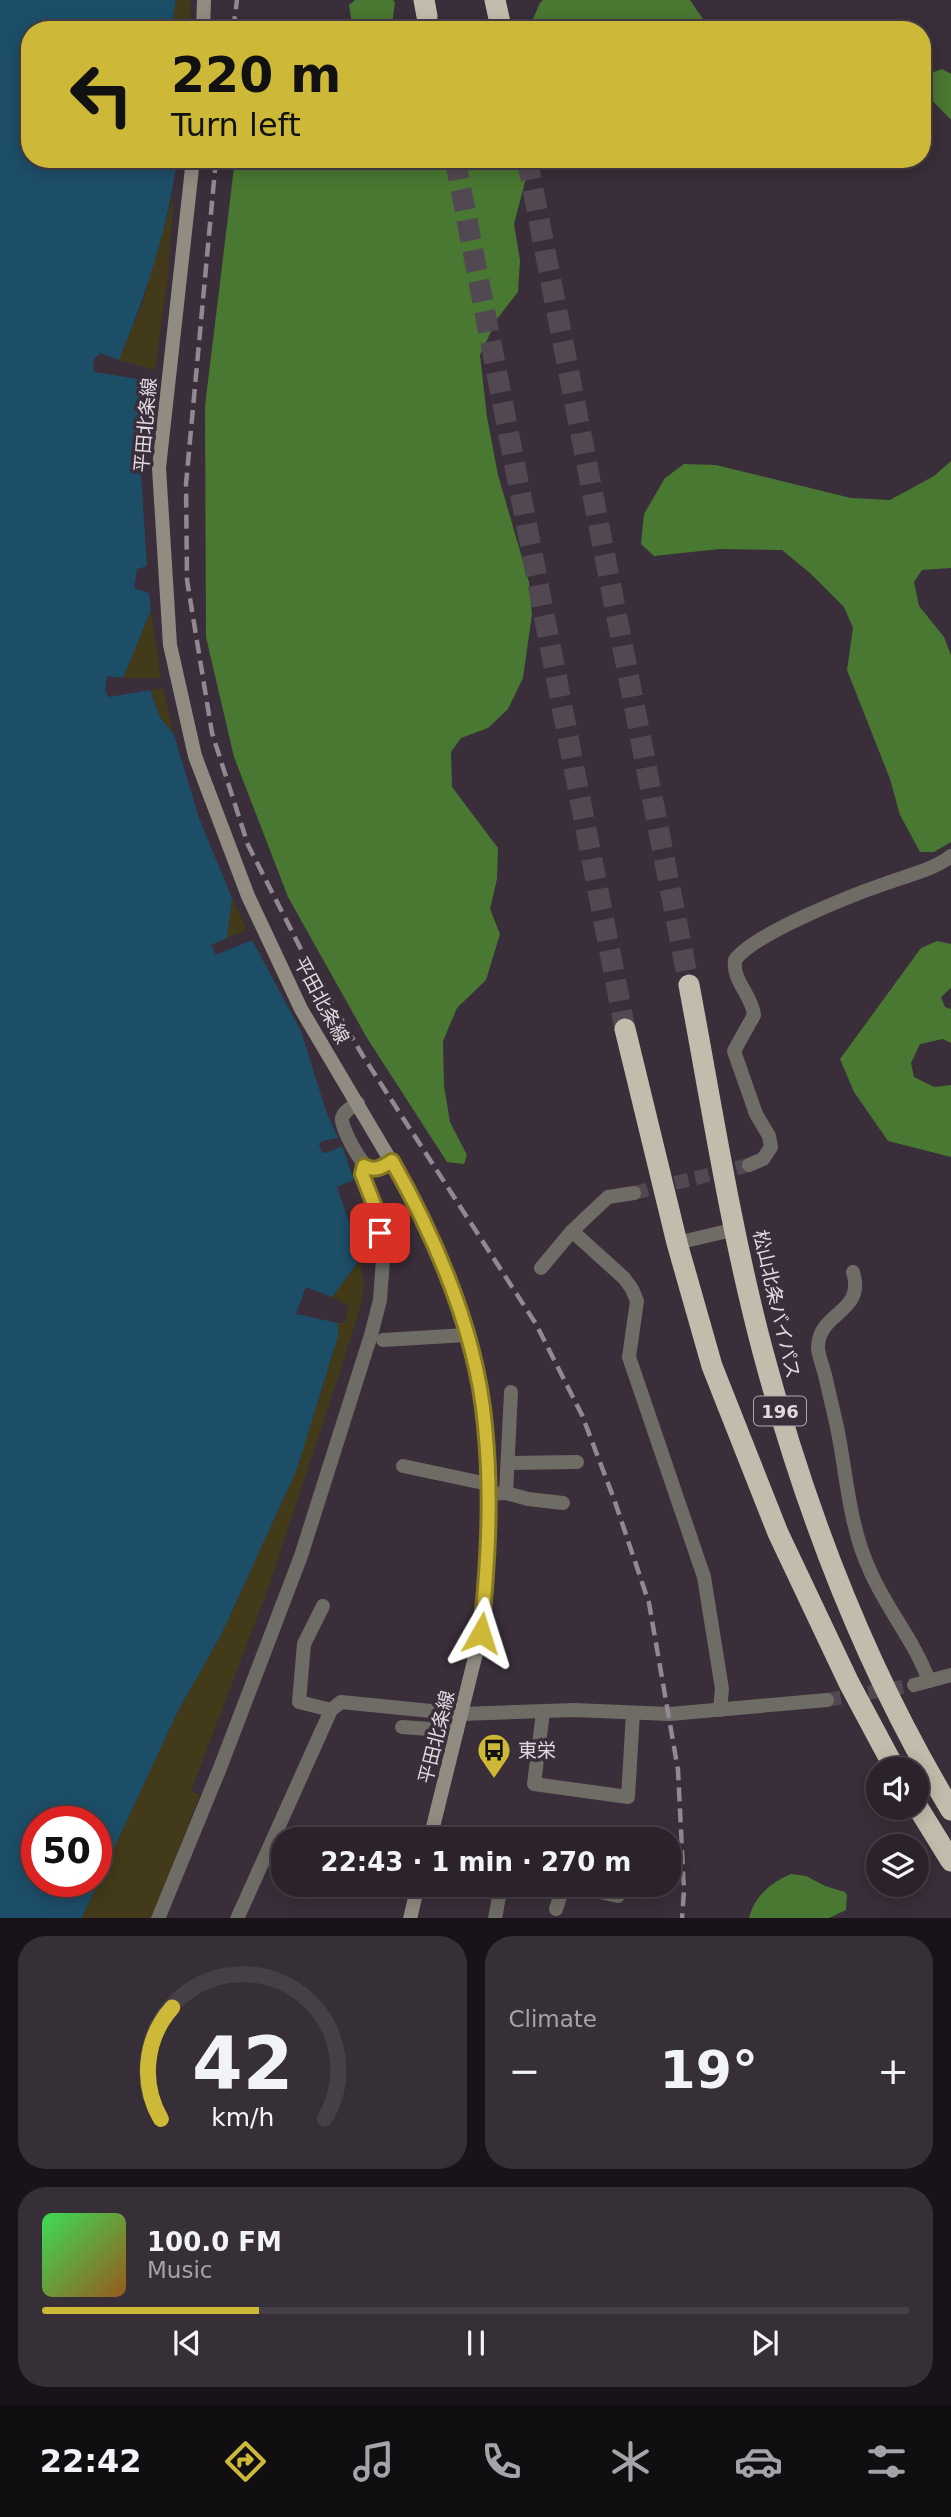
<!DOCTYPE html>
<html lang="en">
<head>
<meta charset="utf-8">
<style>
	body { margin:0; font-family:"DejaVu Sans","Noto Sans JP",sans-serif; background:#372f37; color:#f1f3f6; height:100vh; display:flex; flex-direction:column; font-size:26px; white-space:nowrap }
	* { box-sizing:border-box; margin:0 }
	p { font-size:23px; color:#a6a4a9 }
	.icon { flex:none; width:38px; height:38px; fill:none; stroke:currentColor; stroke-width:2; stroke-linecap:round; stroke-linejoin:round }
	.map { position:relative; height:1918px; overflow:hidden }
	.sheet { display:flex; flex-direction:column; gap:18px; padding:18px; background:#181318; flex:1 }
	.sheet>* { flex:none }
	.guide { position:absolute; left:21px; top:21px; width:910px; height:147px; border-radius:28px; box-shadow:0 4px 18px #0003,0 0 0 2px #473f47; background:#ceb837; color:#111; overflow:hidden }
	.buttons { position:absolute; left:866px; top:1757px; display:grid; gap:14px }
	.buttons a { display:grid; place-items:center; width:63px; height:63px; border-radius:50%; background:#2b222b; box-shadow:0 4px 18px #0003,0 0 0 2px #473f47; font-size:35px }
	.speed { position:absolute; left:21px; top:1806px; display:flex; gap:14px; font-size:35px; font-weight:700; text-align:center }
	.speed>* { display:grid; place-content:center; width:91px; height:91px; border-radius:50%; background:#2b222b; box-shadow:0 4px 18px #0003,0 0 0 2px #473f47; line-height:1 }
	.speed .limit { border:10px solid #d22; background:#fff; color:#111 }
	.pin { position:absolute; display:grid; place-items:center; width:60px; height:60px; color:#fff; margin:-30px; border-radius:14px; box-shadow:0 4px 10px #0006 }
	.me { position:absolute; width:77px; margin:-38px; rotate:6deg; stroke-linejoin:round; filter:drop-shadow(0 0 5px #0008) }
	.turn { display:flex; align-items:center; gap:24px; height:147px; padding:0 35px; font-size:32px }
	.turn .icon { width:91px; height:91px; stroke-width:2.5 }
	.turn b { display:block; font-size:49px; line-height:60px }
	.big { font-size:52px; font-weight:600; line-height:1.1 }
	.sheet .tile { flex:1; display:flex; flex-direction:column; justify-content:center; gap:10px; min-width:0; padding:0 24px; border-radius:28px; background:#372f37 }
	.sheet .dial { align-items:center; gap:0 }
	.dial svg { height:182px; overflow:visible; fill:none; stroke:#473f47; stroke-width:7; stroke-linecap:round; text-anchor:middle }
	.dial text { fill:#f1f3f6; stroke:none }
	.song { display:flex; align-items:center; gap:21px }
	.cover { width:84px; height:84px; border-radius:10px; background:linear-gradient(135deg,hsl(130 70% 55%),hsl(30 70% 35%)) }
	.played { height:7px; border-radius:4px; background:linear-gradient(90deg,#ceb837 25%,#473f47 25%) }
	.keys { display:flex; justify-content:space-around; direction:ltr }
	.heat { display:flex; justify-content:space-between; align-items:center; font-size:38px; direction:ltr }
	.sheet .tiles { flex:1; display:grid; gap:18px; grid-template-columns:1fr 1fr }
	.tile:last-child { grid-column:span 2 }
	.trip { position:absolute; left:271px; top:1827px; width:410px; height:70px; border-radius:28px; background:#2b222b; box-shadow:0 4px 18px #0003,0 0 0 2px #473f47; font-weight:600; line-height:70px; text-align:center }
	.menu { display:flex; height:112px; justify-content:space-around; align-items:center; background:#110e11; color:#a6a4a9 }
	.menu .icon { width:49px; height:49px }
	.menu .selected { color:#ceb837 }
	.menu b { font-size:32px; color:#f1f3f6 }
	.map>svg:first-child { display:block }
	.forest { fill:#497832 }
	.sand { fill:#423a19 }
	.water { fill:#1d4e68; fill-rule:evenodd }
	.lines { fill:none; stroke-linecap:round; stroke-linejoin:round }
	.street-tunnel { stroke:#524852; stroke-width:14; stroke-dasharray:14 7; stroke-linecap:butt }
	.highway-tunnel { stroke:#524852; stroke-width:21; stroke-dasharray:21 10; stroke-linecap:butt }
	.street { stroke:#6f6c65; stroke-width:14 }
	.secondary { stroke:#918c82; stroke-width:14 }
	.highway { stroke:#c3bbab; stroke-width:21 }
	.rail { stroke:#918891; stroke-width:4.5; stroke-dasharray:14 7; stroke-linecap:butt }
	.route-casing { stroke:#867824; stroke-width:18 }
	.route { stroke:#ceb837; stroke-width:12 }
	.labels { text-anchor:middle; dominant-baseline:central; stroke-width:7; stroke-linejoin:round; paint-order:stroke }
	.shield { fill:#392e39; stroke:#aea6ae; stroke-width:2 }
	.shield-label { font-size:18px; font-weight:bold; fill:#e0d9e0 }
	.street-label { font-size:19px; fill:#e0d9e0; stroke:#392e39 }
	.poi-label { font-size:19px; fill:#e0d9e0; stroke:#392e39; text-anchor:start }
</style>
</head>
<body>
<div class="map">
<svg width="951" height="1919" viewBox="0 0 951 1919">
	<rect width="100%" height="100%" fill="#392e39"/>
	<g class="forest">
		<polygon points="355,0 393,0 395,3 391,30 353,30 349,5"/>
		<polygon points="543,0 690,0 703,19 702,30 528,30 540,3"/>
		<polygon points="922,65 931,73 942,69 951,74 951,120 922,90"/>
		<polygon points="235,159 531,159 514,224 520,260 518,292 497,319 480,355 487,417 498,475 529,582 532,614 523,678 508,709 488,728 461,738 451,752 452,787 498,848 497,879 490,909 500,934 486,980 457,1008 443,1041 444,1086 450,1122 467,1155 464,1164 447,1162 367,1038 288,897 234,757 206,637 205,406"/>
		<polygon points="951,461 951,568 922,570 914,582 919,606 944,637 951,655 951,842 934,852 920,852 900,815 890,779 847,670 853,628 844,607 810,573 782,550 720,549 654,556 641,544 644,514 665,478 684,464 716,465 851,498 890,500 934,476"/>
		<polygon points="937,941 951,944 951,988 941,997 945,1007 951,1009 951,1043 943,1039 920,1044 911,1063 914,1077 934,1087 951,1085 951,1157 888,1141 854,1092 840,1059 921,948"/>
		<path d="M 791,1874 L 806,1876 L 825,1886 L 845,1892 L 847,1895 L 846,1910 L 829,1918 L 749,1918 C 754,1897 771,1882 791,1874 Z"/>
	</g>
	<g class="sand">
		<polygon points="176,0 191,0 190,30 171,30"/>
		<polygon points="174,192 168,275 155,370 119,360 143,302"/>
		<polygon points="151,610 161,678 123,678"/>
		<polygon points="163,688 174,735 160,717 150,690"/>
		<polygon points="232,898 247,930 227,938"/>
		<polygon points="361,1258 364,1288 362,1301 345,1356 271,1581 191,1791 200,1795 156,1906 150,1918 81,1919 177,1713 222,1633 297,1469 338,1336 338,1323 345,1323 349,1307 332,1297"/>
	</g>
	<path class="water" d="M 0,0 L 176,0 L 171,30 L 30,30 L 30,159 L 177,159 C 168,229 146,294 119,360 L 100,353 L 94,359 L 93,367 L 95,372 L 149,381 L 141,473 L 147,566 L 137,569 L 134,588 L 149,593 L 151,610 L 123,678 L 107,676 L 105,691 L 109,697 L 150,690 L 160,717 L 174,735 L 199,818 L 232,898 L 227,938 L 211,945 L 216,955 L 252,940 L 301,1031 L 326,1111 L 338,1138 L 322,1141 L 319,1145 L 322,1152 L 326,1153 L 342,1146 L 354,1180 L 337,1187 L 361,1258 L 332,1297 L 306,1287 L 296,1314 L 338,1323 L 338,1336 L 297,1469 L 222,1633 L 177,1713 L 81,1919 L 0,1918 ZM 37,1822 L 96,1822 L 96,1881 L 37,1881 Z"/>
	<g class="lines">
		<g class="street-tunnel">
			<polyline points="634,1193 749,1165"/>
			<polyline points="827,1700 914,1685"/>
		</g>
		<g class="highway-tunnel">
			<polyline points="455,159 625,1029"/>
			<polyline points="527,159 689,985"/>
		</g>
		<g class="street">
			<path d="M 358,1103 C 352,1107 344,1111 342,1118 C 341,1128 362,1168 372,1170 C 378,1171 386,1164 392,1161"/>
			<path d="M 749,1165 L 763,1159 L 771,1147 L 769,1136 L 756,1114 L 734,1051 L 754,1015 C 752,995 732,981 735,960 C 755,933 852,895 887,883 C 908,875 933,870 951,856"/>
			<polyline points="572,1231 624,1278 632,1289 637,1301 629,1357 704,1577 722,1689 720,1710"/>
			<polyline points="677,1243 736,1229"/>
			<polyline points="541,1268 572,1231 608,1197 634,1193"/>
			<path d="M 853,1272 C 866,1314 817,1311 818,1349 C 819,1357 823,1367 825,1375 C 829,1392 833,1410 837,1427 C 847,1476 849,1527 871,1573 C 888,1611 915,1642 929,1681"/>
			<polyline points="383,1340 466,1335"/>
			<polyline points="508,1463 577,1462"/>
			<polyline points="403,1466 488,1484"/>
			<polyline points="506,1493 528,1499 563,1503"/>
			<polyline points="488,1494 506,1493 511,1392"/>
			<polyline points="323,1606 304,1644 299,1702 331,1710"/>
			<polyline points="914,1685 951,1675"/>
			<polyline points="543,1712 534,1784 628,1797 633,1713"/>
			<polyline points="402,1727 457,1731"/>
			<polyline points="568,1885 618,1896"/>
			<polyline points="556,1909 564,1885"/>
			<polyline points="158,1919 220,1768 301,1556 371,1335 380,1300 383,1259 375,1207 362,1174 364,1166"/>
			<polyline points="237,1919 331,1710 341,1702 461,1714 574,1710 670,1714 827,1700"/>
			<polyline points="495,1919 501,1885"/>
		</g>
		<g class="secondary">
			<polyline points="203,30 204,0"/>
			<polyline points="193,159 159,468 170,645 195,756 248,896 301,1009 418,1207 453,1293 466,1335 479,1385 485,1424 489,1551 481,1633 430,1839"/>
			<polyline points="410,1919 418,1885"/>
		</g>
		<g class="highway">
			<polyline points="424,0 427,16"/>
			<polyline points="495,0 500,23"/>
			<path d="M 689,985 C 712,1107 731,1232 763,1352 C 806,1513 865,1668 951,1810"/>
			<polyline points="625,1029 677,1243 712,1366 778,1533 849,1683 895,1769"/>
			<polyline points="917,1806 951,1861"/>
		</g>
		<g class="rail">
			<polyline points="233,30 237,0"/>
			<polyline points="216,159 186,484 187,580 212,733 248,845 307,961 363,1056 536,1324 582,1415 614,1499 649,1603 678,1770 684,1890 682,1919"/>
		</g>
	</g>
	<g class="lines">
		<defs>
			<path id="route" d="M 380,1233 L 375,1207 L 362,1174 L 364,1166 C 375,1172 382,1167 392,1161 C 437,1241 477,1334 485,1426 C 492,1496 488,1563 481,1633"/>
		</defs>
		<use href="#route" class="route-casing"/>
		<use href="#route" class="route"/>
	</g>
	<defs>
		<symbol id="bus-pin" viewBox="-11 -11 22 30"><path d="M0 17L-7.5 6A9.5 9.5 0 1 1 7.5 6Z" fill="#ceb837" stroke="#392e39"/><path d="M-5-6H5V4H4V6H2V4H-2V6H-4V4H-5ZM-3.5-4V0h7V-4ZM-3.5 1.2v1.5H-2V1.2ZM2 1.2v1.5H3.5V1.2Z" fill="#111"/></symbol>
	</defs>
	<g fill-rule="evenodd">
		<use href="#bus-pin" x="475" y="1731" width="38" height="52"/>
	</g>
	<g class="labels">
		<rect class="shield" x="754" y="1396.5" width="52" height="29" rx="5"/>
		<g class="shield-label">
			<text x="780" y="1411">196</text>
		</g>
		<g class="street-label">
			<text transform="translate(145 425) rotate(-85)">平田北条線</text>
			<text transform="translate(322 1000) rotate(62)">平田北条線</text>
			<text transform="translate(777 1304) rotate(77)">松山北条バイパス</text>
			<text transform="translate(436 1737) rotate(-76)">平田北条線</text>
		</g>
		<g class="poi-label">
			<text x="518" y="1750">東栄</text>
		</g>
	</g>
</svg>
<div class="buttons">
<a><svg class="icon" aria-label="sound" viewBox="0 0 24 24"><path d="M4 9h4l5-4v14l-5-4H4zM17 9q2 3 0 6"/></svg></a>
<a><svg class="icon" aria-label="layers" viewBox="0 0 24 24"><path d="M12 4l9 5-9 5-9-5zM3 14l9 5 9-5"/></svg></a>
</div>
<div class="speed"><div class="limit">50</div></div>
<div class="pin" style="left:380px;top:1233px;background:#d93025"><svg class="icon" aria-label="arrive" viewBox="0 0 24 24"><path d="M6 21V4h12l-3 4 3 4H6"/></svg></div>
<svg class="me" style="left:481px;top:1633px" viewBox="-20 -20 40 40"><path d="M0-17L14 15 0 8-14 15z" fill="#ceb837" stroke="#fff" stroke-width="4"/></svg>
<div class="trip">22:43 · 1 min · 270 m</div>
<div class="guide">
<div class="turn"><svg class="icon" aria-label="left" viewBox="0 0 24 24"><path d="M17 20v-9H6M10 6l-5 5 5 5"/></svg><div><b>220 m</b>Turn left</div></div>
</div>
</div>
<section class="sheet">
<div class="tiles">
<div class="tile dial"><svg viewBox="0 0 100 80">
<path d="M14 69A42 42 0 1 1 86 69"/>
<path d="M14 69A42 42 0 0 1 19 20" stroke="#ceb837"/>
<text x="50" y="56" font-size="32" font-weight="700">42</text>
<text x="50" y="72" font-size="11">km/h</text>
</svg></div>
<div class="tile"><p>Climate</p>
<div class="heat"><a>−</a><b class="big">19°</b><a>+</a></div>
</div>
<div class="tile">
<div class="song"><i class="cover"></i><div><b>100.0 FM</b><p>Music</p></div></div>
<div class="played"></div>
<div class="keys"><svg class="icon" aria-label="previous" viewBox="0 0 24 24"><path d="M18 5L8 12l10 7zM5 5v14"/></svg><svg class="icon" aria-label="pause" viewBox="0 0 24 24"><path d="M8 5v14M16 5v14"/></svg><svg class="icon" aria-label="next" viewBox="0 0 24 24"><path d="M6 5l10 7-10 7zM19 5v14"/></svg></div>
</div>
</div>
</section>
<nav class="menu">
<b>22:42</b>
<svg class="icon selected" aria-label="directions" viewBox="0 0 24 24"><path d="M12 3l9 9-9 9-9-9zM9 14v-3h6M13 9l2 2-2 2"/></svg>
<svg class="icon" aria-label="music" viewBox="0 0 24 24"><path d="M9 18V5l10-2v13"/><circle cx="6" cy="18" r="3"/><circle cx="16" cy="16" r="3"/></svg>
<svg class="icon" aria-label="phone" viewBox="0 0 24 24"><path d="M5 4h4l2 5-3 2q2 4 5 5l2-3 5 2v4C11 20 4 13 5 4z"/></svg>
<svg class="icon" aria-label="climate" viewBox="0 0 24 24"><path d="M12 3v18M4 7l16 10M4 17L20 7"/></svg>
<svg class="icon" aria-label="car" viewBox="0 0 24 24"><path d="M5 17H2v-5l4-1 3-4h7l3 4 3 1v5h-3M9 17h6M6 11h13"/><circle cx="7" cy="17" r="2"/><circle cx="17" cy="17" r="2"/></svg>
<svg class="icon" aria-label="filters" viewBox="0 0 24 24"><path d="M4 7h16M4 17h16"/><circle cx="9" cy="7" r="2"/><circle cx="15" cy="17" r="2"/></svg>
</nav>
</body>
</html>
